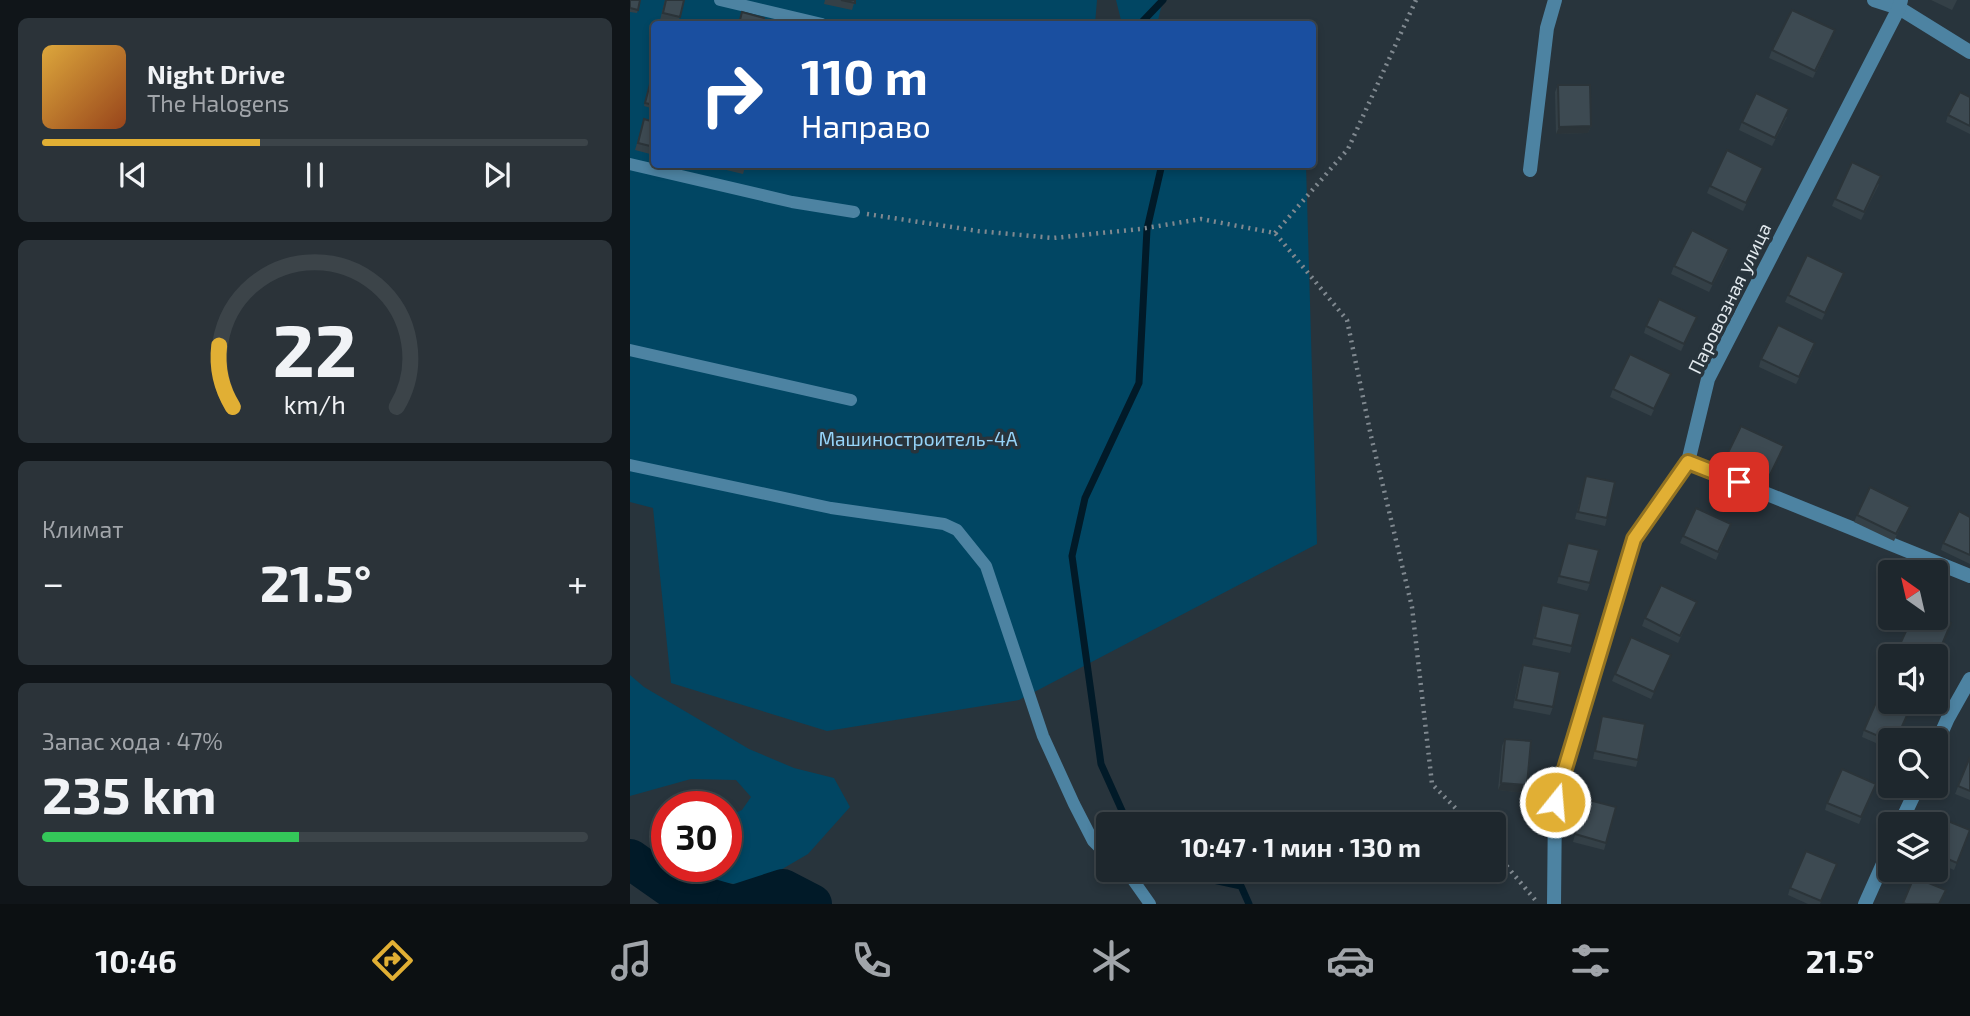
<!DOCTYPE html>
<html lang="ru">
<head>
<meta charset="utf-8">
<style>
	body { margin:0; font-family:"Exo 2",sans-serif; background:#2b3339; color:#f1f3f6; height:100vh; display:flex; flex-direction:column; font-size:26px; white-space:nowrap }
	* { box-sizing:border-box; margin:0 }
	p { font-size:23px; color:#a1a5aa }
	.icon { flex:none; width:38px; height:38px; fill:none; stroke:currentColor; stroke-width:2; stroke-linecap:round; stroke-linejoin:round }
	.map { position:relative; flex:1; overflow:hidden }
	.side { display:flex; flex-direction:column; gap:18px; padding:18px; background:#101519; width:630px }
	.side>* { flex:none }
	.guide { position:absolute; left:21px; top:21px; width:665px; height:147px; border-radius:7px; box-shadow:0 4px 10px #0003,0 0 0 2px #3c4449; background:#1a4fa0; color:#fff; overflow:hidden }
	.needle { width:46px; rotate:326deg }
	.buttons { position:absolute; left:1248px; top:560px; display:grid; gap:14px }
	.buttons a { display:grid; place-items:center; width:70px; height:70px; border-radius:7px; background:#1e272d; box-shadow:0 4px 10px #0003,0 0 0 2px #3c4449; font-size:35px }
	.speed { position:absolute; left:21px; top:791px; display:flex; gap:14px; font-size:35px; font-weight:700; text-align:center }
	.speed>* { display:grid; place-content:center; width:91px; height:91px; border-radius:50%; background:#1e272d; box-shadow:0 4px 10px #0003,0 0 0 2px #3c4449; line-height:1 }
	.speed .limit { border:10px solid #d22; background:#fff; color:#111 }
	.pin { position:absolute; display:grid; place-items:center; width:60px; height:60px; color:#fff; margin:-30px; border-radius:14px; box-shadow:0 4px 10px #0006 }
	.me { position:absolute; width:77px; margin:-38px; rotate:17deg; stroke-linejoin:round; filter:drop-shadow(0 0 5px #0008) }
	.turn { display:flex; align-items:center; gap:24px; height:147px; padding:0 35px; font-size:32px }
	.turn .icon { width:91px; height:91px; stroke-width:2.5 }
	.turn b { display:block; font-size:49px; line-height:60px }
	.big { font-size:52px; font-weight:700; line-height:1.1 }
	.side .widget { flex:1; display:flex; flex-direction:column; justify-content:center; gap:10px; min-width:0; padding:0 24px; border-radius:10px; background:#2b3339 }
	.side .dial { align-items:center; gap:0 }
	.dial svg { height:182px; overflow:visible; fill:none; stroke:#3c4449; stroke-width:7; stroke-linecap:round; text-anchor:middle }
	.dial text { fill:#f1f3f6; stroke:none }
	.song { display:flex; align-items:center; gap:21px }
	.cover { width:84px; height:84px; border-radius:10px; background:linear-gradient(135deg,hsl(40 70% 55%),hsl(20 70% 35%)) }
	.played { height:7px; border-radius:4px; background:linear-gradient(90deg,#e1af34 40%,#3c4449 40%) }
	.keys { display:flex; justify-content:space-around; direction:ltr }
	.heat { display:flex; justify-content:space-between; align-items:center; font-size:38px; direction:ltr }
	.charge { height:10px; border-radius:5px; background:linear-gradient(90deg,#34c759 47%,#3c4449 0) }
	.trip { position:absolute; left:466px; top:812px; width:410px; height:70px; border-radius:7px; background:#1e272d; box-shadow:0 4px 10px #0003,0 0 0 2px #3c4449; font-weight:700; line-height:70px; text-align:center }
	.tab-bar { display:flex; height:112px; justify-content:space-around; align-items:center; background:#0c1012; color:#a1a5aa }
	.tab-bar .icon { width:49px; height:49px }
	.tab-bar .on { color:#e1af34 }
	.tab-bar b { font-size:32px; color:#f1f3f6 }
	main { display:flex; flex:1; min-height:0 }
	.map>svg:first-child { display:block }
	.green { fill:#014663 }
	.lines { fill:none; stroke-linecap:round; stroke-linejoin:round }
	.stream { stroke:#011a28; stroke-width:7 }
	.river { stroke:#011a28; stroke-width:40 }
	.path { stroke:#808990; stroke-width:4.5; stroke-dasharray:2 5; stroke-linecap:butt }
	.service { stroke:#4d83a2; stroke-width:12 }
	.minor { stroke:#4d83a2; stroke-width:14 }
	.wall { fill:#344047 }
	.shaded-wall { fill:#2b3439 }
	.building { fill:#3d4a52; stroke:#2b3439; stroke-width:2 }
	.route-casing { stroke:#927222; stroke-width:18 }
	.route { stroke:#e1af34; stroke-width:12 }
	.labels { text-anchor:middle; dominant-baseline:central; stroke-width:7; stroke-linejoin:round; paint-order:stroke }
	.street-label { font-size:19px; fill:#e2e9ee; stroke:#28343c }
	.park-label { font-size:19px; fill:#96d4f9; stroke:#28343c }
</style>
</head>
<body>
<main>
<section class="side">
<div class="widget">
<div class="song"><i class="cover"></i><div><b>Night Drive</b><p>The Halogens</p></div></div>
<div class="played"></div>
<div class="keys"><svg class="icon" aria-label="previous" viewBox="0 0 24 24"><path d="M18 5L8 12l10 7zM5 5v14"/></svg><svg class="icon" aria-label="pause" viewBox="0 0 24 24"><path d="M8 5v14M16 5v14"/></svg><svg class="icon" aria-label="next" viewBox="0 0 24 24"><path d="M6 5l10 7-10 7zM19 5v14"/></svg></div>
</div>
<div class="widget dial"><svg viewBox="0 0 100 80">
<path d="M14 69A42 42 0 1 1 86 69"/>
<path d="M14 69A42 42 0 0 1 8 42" stroke="#e1af34"/>
<text x="50" y="56" font-size="32" font-weight="700">22</text>
<text x="50" y="72" font-size="11">km/h</text>
</svg></div>
<div class="widget"><p>Климат</p>
<div class="heat"><a>−</a><b class="big">21.5°</b><a>+</a></div>
</div>
<div class="widget"><p>Запас хода · 47%</p><b class="big">235 km</b><div class="charge"></div></div>
</section>
<div class="map">
<svg width="1340" height="904" viewBox="0 0 1340 904">
	<rect width="100%" height="100%" fill="#28343c"/>
	<g class="green">
		<polygon points="0,0 467,0 465,24 24,24 24,164 676,165 687,544 389,700 197,731 41,683 23,508 0,502"/>
		<polygon points="486,0 533,0 527,24 492,24"/>
		<polygon points="0,675 14,687 119,749 164,768 204,778 220,807 178,854 123,886 71,880 63,866 96,866 96,817 112,810 121,797 106,780 61,779 0,796"/>
	</g>
	<g class="lines">
		<g class="stream">
			<polyline points="513,24 512,22 533,0"/>
			<polyline points="498,824 471,764 442,556 455,498 509,383 517,229 532,164"/>
			<polyline points="569,870 574,878 611,886 619,904"/>
		</g>
		<g class="river">
			<polyline points="0,859 40,887 99,904"/>
			<polyline points="107,904 153,889 182,904"/>
		</g>
		<g class="path">
			<polyline points="237,214 348,231 423,238 510,229 571,219 645,233 717,320 741,436 782,607 802,784 841,824"/>
			<polyline points="645,233 718,149 786,0"/>
			<polyline points="863,850 907,902"/>
		</g>
		<g class="service">
			<polyline points="90,0 192,24"/>
			<polyline points="0,164 162,202 224,212"/>
			<polyline points="0,350 221,400"/>
			<polyline points="0,465 201,508 314,524 327,530 356,566 413,736 444,804 463,841 478,856"/>
			<polyline points="496,870 520,904"/>
		</g>
		<g class="minor">
			<polyline points="1244,0 1269,8 1340,52"/>
			<polyline points="900,170 917,28 925,0"/>
			<polyline points="1058,462 1340,576"/>
			<polyline points="1306,745 1318,718 1340,679"/>
			<polyline points="1270,824 1288,786"/>
			<polyline points="924,904 925,802 1004,539 1058,462 1078,379 1269,8 1271,0"/>
			<polyline points="1235,904 1260,848"/>
		</g>
	</g>
	<g class="wall">
		<polygon points="0,0 8,10 7,13 0,12"/>
		<polygon points="35,0 54,0 48,24 30,20"/>
		<polygon points="195,0 225,0 222,10 194,4"/>
		<polygon points="1301,0 1327,0 1322,10"/>
		<polygon points="1205,30 1183,78 1139,58 1142,50"/>
		<polygon points="21,80 24,81 24,109 14,106"/>
		<polygon points="928,85 961,126 958,133 926,134 925,92"/>
		<polygon points="1340,97 1340,134 1316,122 1318,115"/>
		<polygon points="1157,117 1142,146 1109,130 1112,122"/>
		<polygon points="14,119 24,122 24,155 5,150"/>
		<polygon points="89,164 116,164 113,174 88,168"/>
		<polygon points="1130,175 1113,211 1077,193 1080,186"/>
		<polygon points="1249,184 1231,220 1202,206 1205,199"/>
		<polygon points="1097,256 1079,292 1041,274 1044,266"/>
		<polygon points="1214,273 1192,320 1155,302 1158,295"/>
		<polygon points="1067,317 1051,351 1014,333 1016,326"/>
		<polygon points="1183,350 1166,384 1129,367 1131,359"/>
		<polygon points="1038,381 1021,416 980,397 983,389"/>
		<polygon points="1154,446 1134,488 1092,468 1094,461"/>
		<polygon points="956,476 977,518 975,526 945,519"/>
		<polygon points="1280,507 1264,541 1224,522 1227,515"/>
		<polygon points="1340,517 1340,564 1311,550 1313,543"/>
		<polygon points="1101,524 1086,560 1050,543 1053,536"/>
		<polygon points="938,543 960,583 957,591 927,583"/>
		<polygon points="912,605 942,646 940,653 902,645"/>
		<polygon points="1064,609 1048,643 1012,626 1015,618"/>
		<polygon points="1038,662 1021,699 982,681 985,674"/>
		<polygon points="893,665 923,707 920,715 883,708 890,672"/>
		<polygon points="972,716 1008,760 1006,767 963,759 970,723"/>
		<polygon points="1234,730 1260,740 1260,749 1232,737"/>
		<polygon points="875,739 895,793 868,790 872,746"/>
		<polygon points="1340,757 1340,800 1325,794"/>
		<polygon points="1246,784 1229,824 1195,810 1197,803"/>
		<polygon points="955,799 976,843 974,850 943,842"/>
		<polygon points="1340,830 1324,870 1306,862 1306,836"/>
		<polygon points="1207,864 1190,904 1178,904 1158,895 1160,888"/>
	</g>
	<g class="shaded-wall">
		<polygon points="961,126 958,133 926,134 929,127"/>
		<polygon points="871,783 897,785 895,793 868,790"/>
	</g>
	<g class="building">
		<polygon points="0,0 10,0 8,10 0,8"/>
		<polygon points="36,0 54,0 50,17 33,13"/>
		<polygon points="211,0 225,0 225,3"/>
		<polygon points="1162,10 1205,30 1185,71 1142,50"/>
		<polygon points="112,12 134,18 133,24 109,24"/>
		<polygon points="21,80 24,81 24,105 15,103"/>
		<polygon points="928,85 960,85 961,126 929,127"/>
		<polygon points="1330,92 1340,97 1340,126 1318,115"/>
		<polygon points="1126,93 1159,109 1145,138 1112,122"/>
		<polygon points="14,119 24,122 24,147 8,143"/>
		<polygon points="1097,150 1133,168 1116,203 1080,186"/>
		<polygon points="1222,162 1251,176 1234,212 1205,199"/>
		<polygon points="104,164 116,164 115,167"/>
		<polygon points="1062,230 1099,249 1082,284 1044,266"/>
		<polygon points="1177,255 1214,273 1195,313 1158,295"/>
		<polygon points="1029,299 1067,317 1054,344 1016,326"/>
		<polygon points="1148,325 1185,343 1169,377 1131,359"/>
		<polygon points="1000,354 1041,374 1024,409 983,389"/>
		<polygon points="1111,426 1154,446 1137,481 1094,461"/>
		<polygon points="956,476 985,482 977,518 948,512"/>
		<polygon points="1240,487 1280,507 1266,534 1227,515"/>
		<polygon points="1066,508 1101,524 1088,552 1053,536"/>
		<polygon points="1329,511 1340,517 1340,555 1313,543"/>
		<polygon points="938,543 969,550 960,583 929,576"/>
		<polygon points="1031,585 1067,602 1050,636 1015,618"/>
		<polygon points="912,605 950,614 942,646 905,638"/>
		<polygon points="1306,616 1321,623 1306,659 1306,656 1274,656 1266,653 1282,618 1306,618"/>
		<polygon points="1001,637 1041,655 1024,692 985,674"/>
		<polygon points="893,665 930,672 923,707 886,700"/>
		<polygon points="1251,691 1260,695 1260,702 1276,702 1282,704 1266,740 1260,741 1234,730"/>
		<polygon points="972,716 1015,724 1008,760 965,751"/>
		<polygon points="875,739 901,741 897,785 871,783"/>
		<polygon points="1340,757 1340,791 1328,786"/>
		<polygon points="1212,769 1246,784 1231,817 1197,803"/>
		<polygon points="955,799 986,807 976,843 945,834"/>
		<polygon points="1313,819 1340,830 1327,863 1306,854 1306,836"/>
		<polygon points="1176,851 1207,864 1191,901 1160,888"/>
		<polygon points="1284,877 1316,890 1309,904 1276,904 1273,903"/>
	</g>
	<g class="lines">
		<defs>
			<polyline id="route" points="925,802 1004,539 1058,462 1109,482"/>
		</defs>
		<use href="#route" class="route-casing"/>
		<use href="#route" class="route"/>
	</g>
	<g class="labels">
		<g class="street-label">
			<text transform="translate(1099 298) rotate(-64)">Паровозная улица</text>
		</g>
		<g class="park-label">
			<text x="288" y="438">Машиностроитель-4А</text>
		</g>
	</g>
</svg>
<div class="buttons">
<a><svg class="needle" viewBox="-14 -14 28 28"><path d="M0-13l5 13h-10z" fill="#e53935"/><path d="M0 13l5-13h-10z" fill="#a1a5aa"/></svg></a>
<a><svg class="icon" aria-label="sound" viewBox="0 0 24 24"><path d="M4 9h4l5-4v14l-5-4H4zM17 9q2 3 0 6"/></svg></a>
<a><svg class="icon" aria-label="search" viewBox="0 0 24 24"><circle cx="10" cy="10" r="6"/><path d="M15 15l6 6"/></svg></a>
<a><svg class="icon" aria-label="layers" viewBox="0 0 24 24"><path d="M12 4l9 5-9 5-9-5zM3 14l9 5 9-5"/></svg></a>
</div>
<div class="speed"><div class="limit">30</div></div>
<div class="pin" style="left:1109px;top:482px;background:#d93025"><svg class="icon" aria-label="arrive" viewBox="0 0 24 24"><path d="M6 21V4h12l-3 4 3 4H6"/></svg></div>
<svg class="me" style="left:925px;top:802px" viewBox="-20 -20 40 40"><circle r="17" fill="#e1af34" stroke="#fff" stroke-width="3"/><path d="M0-11L8 9 0 5-8 9z" fill="#fff"/></svg>
<div class="trip">10:47 · 1 мин · 130 m</div>
<div class="guide">
<div class="turn"><svg class="icon" aria-label="right" viewBox="0 0 24 24"><path d="M7 20v-9h11M14 6l5 5-5 5"/></svg><div><b>110 m</b>Направо</div></div>
</div>
</div>
</main>
<nav class="tab-bar">
<b>10:46</b>
<svg class="icon on" aria-label="directions" viewBox="0 0 24 24"><path d="M12 3l9 9-9 9-9-9zM9 14v-3h6M13 9l2 2-2 2"/></svg>
<svg class="icon" aria-label="music" viewBox="0 0 24 24"><path d="M9 18V5l10-2v13"/><circle cx="6" cy="18" r="3"/><circle cx="16" cy="16" r="3"/></svg>
<svg class="icon" aria-label="phone" viewBox="0 0 24 24"><path d="M5 4h4l2 5-3 2q2 4 5 5l2-3 5 2v4C11 20 4 13 5 4z"/></svg>
<svg class="icon" aria-label="climate" viewBox="0 0 24 24"><path d="M12 3v18M4 7l16 10M4 17L20 7"/></svg>
<svg class="icon" aria-label="car" viewBox="0 0 24 24"><path d="M5 17H2v-5l4-1 3-4h7l3 4 3 1v5h-3M9 17h6M6 11h13"/><circle cx="7" cy="17" r="2"/><circle cx="17" cy="17" r="2"/></svg>
<svg class="icon" aria-label="filters" viewBox="0 0 24 24"><path d="M4 7h16M4 17h16"/><circle cx="9" cy="7" r="2"/><circle cx="15" cy="17" r="2"/></svg>
<b>21.5°</b>
</nav>
</body>
</html>
